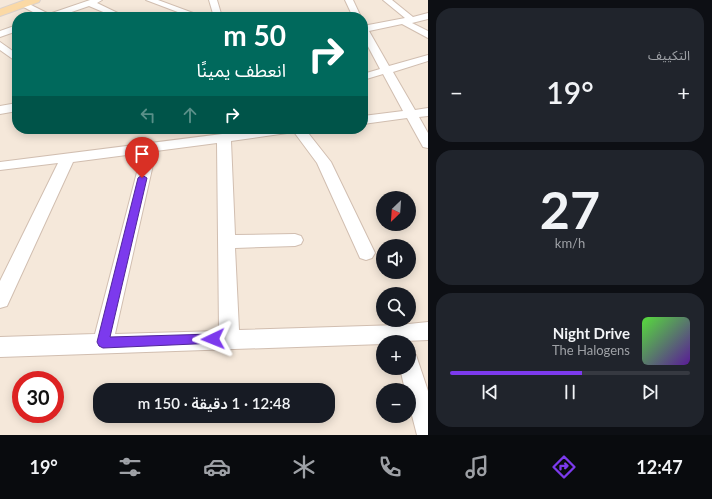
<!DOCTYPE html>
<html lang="ar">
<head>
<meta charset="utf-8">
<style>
	body { margin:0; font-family:Lato,"Noto Sans Arabic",sans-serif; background:#20242c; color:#f1f3f6; direction:rtl; height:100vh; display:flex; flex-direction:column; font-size:15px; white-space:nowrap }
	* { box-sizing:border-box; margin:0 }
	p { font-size:13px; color:#9ea1a6 }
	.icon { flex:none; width:22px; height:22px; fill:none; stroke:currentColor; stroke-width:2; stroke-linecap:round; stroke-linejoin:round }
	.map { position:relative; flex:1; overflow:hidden; direction:ltr }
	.details { display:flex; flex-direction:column; gap:8px; padding:8px; background:#0d0f14; width:284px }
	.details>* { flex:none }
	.top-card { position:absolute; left:12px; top:12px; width:356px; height:122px; border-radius:16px; box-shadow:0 2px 10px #0003; direction:rtl; background:#00695c; color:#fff; overflow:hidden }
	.needle { width:26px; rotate:205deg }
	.buttons { position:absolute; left:376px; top:191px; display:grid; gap:8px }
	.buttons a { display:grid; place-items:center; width:40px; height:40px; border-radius:50%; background:#171b24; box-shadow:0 2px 10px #0003; font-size:20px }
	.speed { position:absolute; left:12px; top:371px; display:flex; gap:8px; font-size:20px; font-weight:700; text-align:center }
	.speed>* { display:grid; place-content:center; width:52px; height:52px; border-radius:50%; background:#171b24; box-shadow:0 2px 10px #0003; line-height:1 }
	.speed .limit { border:6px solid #d22; background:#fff; color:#111 }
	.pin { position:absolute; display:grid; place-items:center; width:34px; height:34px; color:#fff; margin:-41px -17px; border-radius:50% 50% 50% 0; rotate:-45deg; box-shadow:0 0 4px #0007 }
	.pin .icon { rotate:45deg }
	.me { position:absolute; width:44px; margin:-22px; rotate:268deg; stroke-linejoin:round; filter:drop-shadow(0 0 3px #0008) }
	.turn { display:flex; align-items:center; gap:14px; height:84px; padding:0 16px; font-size:18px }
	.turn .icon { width:52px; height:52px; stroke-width:2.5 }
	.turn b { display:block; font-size:28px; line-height:34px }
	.lanes { display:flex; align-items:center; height:38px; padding:0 16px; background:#0003; justify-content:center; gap:20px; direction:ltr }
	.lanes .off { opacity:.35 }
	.big { font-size:30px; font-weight:600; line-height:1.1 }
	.details .tile { flex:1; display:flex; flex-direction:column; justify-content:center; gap:6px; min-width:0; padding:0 14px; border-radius:16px; background:#20242c }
	.details .dial { align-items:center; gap:0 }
	.dial b { font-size:52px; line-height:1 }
	.song { display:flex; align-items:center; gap:12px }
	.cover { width:48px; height:48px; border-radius:6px; background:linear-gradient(135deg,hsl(110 70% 55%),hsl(270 70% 35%)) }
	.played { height:4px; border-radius:2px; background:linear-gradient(90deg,#7c3aed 55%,#363941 55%) }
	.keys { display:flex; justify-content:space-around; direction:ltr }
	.heat { display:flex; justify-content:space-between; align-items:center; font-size:22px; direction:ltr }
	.trip { position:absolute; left:93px; top:383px; width:242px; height:40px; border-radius:16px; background:#171b24; box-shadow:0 2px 10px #0003; font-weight:600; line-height:40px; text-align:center; direction:rtl }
	.menu { display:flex; height:64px; justify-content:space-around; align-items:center; background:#090b0e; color:#9ea1a6 }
	.menu .icon { width:28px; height:28px }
	.menu .active { color:#7c3aed }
	.menu b { font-size:18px; color:#f1f3f6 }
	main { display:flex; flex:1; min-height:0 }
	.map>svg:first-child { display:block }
	.residential { fill:#f5e8da; fill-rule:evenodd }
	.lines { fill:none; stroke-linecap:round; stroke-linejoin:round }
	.minor-casing { stroke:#d1beb0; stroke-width:2 }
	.major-casing { stroke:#dad1cd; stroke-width:2 }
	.minor { fill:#fff; fill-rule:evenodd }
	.major { fill:#fbd9a5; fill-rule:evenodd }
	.route { fill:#7c3aed; stroke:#51269a }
</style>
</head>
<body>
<main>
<section class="details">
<div class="tile"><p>التكييف</p>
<div class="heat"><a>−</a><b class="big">19°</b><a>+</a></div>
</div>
<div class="tile dial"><b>27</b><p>km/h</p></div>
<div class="tile">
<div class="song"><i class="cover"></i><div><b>Night Drive</b><p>The Halogens</p></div></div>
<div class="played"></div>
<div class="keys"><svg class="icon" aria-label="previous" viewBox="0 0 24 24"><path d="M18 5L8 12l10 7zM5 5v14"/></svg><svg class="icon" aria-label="pause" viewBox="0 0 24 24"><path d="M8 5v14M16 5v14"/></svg><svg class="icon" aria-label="next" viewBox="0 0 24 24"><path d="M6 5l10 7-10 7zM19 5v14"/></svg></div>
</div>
</section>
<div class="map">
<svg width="428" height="435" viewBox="0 0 428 435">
	<rect width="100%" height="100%" fill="#fdf6ec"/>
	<path class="residential" d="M 0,0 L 428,0 L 428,435 L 0,435 ZM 17,17 L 363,17 L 363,129 L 17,129 ZM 383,198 L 409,198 L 409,224 L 383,224 ZM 383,246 L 409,246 L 409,272 L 383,272 ZM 383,294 L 409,294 L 409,320 L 383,320 ZM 383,342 L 409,342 L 409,368 L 383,368 ZM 21,380 L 55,380 L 55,414 L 21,414 ZM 100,390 L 328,390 L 328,416 L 100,416 ZM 383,390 L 409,390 L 409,416 L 383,416 Z"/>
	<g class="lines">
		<defs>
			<g id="minor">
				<polygon points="90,0 102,0 97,3 126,17 115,17 89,6 57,17 42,17 20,5 21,3 27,3 49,14"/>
				<polygon points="146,0 158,0 204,17 191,17"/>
				<polygon points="209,0 217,0 222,17 214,17"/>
				<polygon points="345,0 353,0 361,17 353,17"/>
				<polygon points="383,0 392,0 413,17 428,13 428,19 412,23 428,31 428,38 402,24 369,31 389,66 428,55 428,61 393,72 415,110 428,108 428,116 419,117 428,133 428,148 423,147 407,118 363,124 363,116 403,111 383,74 363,80 363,74 380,69 363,37 363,26 405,18"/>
				<polygon points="17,25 17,31 0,37 0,31"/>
				<polygon points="0,42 17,54 17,62 0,50"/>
				<polygon points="17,103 17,111 0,114 0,106"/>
				<path d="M 261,129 L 305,129 L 331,162 L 375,253 L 372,258 L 366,260 L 360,258 L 317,163 L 294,132 L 231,141 L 235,235 L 295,234 L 301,236 L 303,240 L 301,244 L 295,246 L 235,248 L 239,330 L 399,325 L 428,322 L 428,340 L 383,342 L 383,344 L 0,357 L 0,337 L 95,334 L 142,153 L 73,162 L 7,306 L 0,308 L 0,281 L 58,163 L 0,170 L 0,162 ZM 217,143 L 219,331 L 115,334 L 156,151 Z"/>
				<polygon points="409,352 416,355 428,391 428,435 417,435 409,404 409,390 405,390 400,368 409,368"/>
			</g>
			<polygon id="major" points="25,0 40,0 39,2 0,16 0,9"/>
		</defs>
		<use href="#minor" class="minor-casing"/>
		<use href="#major" class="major-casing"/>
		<use href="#minor" class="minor"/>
		<use href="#major" class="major"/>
	</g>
	<polygon class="route" points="142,175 147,178 110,337 213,334 217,336 219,339 217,343 103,348 99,346 97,342 138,178"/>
</svg>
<div class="buttons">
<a><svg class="needle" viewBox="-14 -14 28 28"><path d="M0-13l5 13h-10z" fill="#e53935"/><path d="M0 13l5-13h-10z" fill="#9ea1a6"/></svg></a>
<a><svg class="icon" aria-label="sound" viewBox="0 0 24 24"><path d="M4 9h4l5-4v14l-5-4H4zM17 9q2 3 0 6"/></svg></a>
<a><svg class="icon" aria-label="search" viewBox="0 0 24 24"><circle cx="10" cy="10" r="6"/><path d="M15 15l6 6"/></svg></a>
<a>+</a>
<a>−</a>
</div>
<div class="speed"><div class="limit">30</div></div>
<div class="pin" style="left:142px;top:178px;background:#d93025"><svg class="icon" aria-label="arrive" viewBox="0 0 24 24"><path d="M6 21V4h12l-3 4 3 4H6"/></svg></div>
<svg class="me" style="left:213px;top:339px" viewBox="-20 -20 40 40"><path d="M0-17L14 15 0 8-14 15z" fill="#7c3aed" stroke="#fff" stroke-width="4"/></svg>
<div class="trip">12:48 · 1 دقيقة · 150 m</div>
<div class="top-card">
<div class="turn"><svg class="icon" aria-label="right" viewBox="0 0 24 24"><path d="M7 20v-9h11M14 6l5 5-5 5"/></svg><div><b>50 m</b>انعطف يمينًا</div></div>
<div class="lanes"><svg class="icon off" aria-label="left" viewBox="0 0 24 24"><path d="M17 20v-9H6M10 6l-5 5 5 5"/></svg><svg class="icon off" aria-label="ahead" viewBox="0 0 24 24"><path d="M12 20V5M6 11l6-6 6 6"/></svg><svg class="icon" aria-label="right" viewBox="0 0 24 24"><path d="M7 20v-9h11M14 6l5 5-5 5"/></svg></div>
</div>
</div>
</main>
<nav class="menu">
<b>12:47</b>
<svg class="icon active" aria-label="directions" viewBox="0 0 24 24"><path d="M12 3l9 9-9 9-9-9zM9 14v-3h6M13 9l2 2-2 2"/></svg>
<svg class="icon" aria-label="music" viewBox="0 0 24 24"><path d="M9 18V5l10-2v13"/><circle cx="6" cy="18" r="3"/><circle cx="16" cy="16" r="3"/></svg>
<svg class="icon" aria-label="phone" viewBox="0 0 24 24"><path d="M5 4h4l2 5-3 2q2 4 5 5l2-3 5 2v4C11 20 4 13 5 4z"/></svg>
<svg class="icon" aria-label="climate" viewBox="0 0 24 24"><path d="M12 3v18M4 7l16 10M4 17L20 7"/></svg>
<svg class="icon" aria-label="car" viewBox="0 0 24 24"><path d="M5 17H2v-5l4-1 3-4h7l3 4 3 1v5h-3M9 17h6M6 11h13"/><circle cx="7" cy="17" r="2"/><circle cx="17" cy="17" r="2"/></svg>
<svg class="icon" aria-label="filters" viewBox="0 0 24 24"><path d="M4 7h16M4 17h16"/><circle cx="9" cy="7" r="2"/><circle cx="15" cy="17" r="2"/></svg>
<b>19°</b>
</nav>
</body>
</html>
